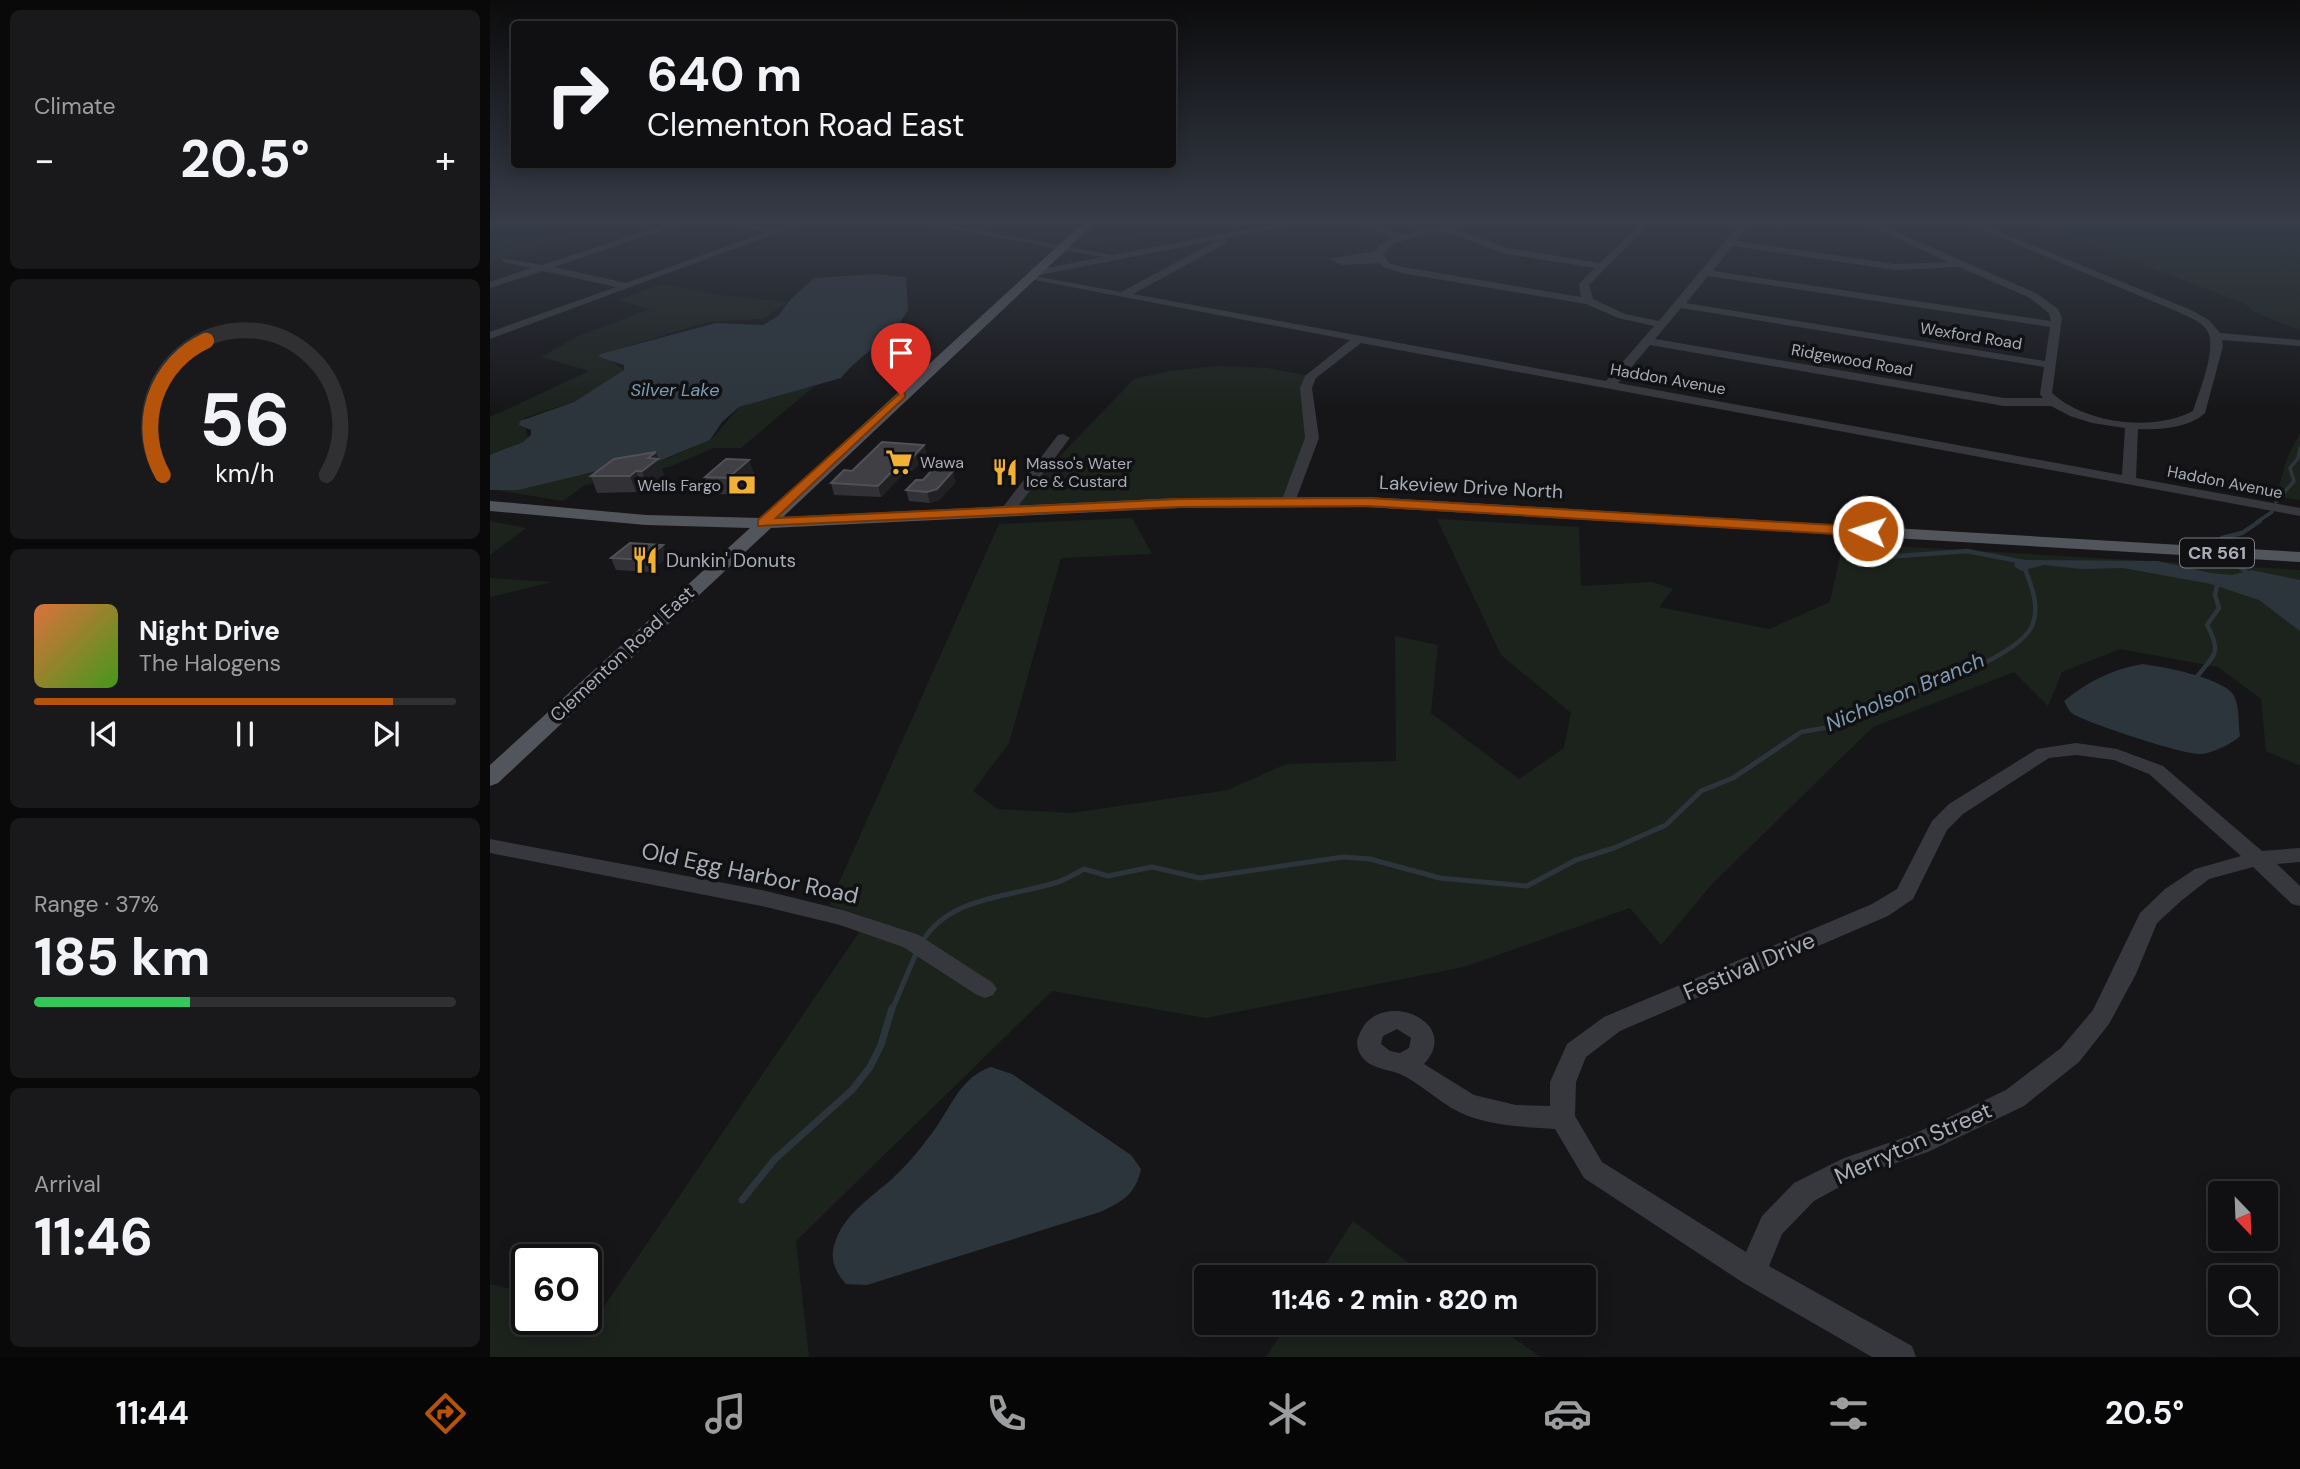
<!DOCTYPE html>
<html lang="en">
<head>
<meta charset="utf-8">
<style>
	body { margin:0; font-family:"DM Sans",sans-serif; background:#19191b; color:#f1f3f6; height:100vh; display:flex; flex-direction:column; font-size:26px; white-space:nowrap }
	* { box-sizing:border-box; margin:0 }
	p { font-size:23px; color:#9c9d9f }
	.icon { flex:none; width:38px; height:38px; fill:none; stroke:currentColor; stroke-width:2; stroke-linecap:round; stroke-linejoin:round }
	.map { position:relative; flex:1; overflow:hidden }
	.drawer { display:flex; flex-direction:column; gap:10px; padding:10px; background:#09090a; width:490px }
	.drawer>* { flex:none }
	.top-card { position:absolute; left:21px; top:21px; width:665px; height:147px; border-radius:7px; box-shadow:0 4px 18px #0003,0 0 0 2px #303032; background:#101012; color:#f1f3f6; overflow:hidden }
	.needle { width:46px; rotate:157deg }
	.fabs { position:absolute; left:1718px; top:1181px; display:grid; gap:14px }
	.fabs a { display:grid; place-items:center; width:70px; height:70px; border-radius:7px; background:#101012; box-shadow:0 4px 18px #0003,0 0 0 2px #303032; font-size:35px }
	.speed { position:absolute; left:21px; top:1244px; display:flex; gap:14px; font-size:35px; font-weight:700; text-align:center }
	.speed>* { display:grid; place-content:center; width:91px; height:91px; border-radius:50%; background:#101012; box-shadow:0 4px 18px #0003,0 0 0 2px #303032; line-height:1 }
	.speed .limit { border:4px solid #111; border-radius:10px; background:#fff; color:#111 }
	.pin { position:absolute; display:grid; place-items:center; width:60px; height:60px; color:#fff; margin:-72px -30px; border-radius:50% 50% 50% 0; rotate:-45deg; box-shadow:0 0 7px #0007 }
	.pin .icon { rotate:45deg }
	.me { position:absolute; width:77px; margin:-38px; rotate:274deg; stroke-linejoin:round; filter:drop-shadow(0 0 5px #0008) }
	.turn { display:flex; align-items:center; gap:24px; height:147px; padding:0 21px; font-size:32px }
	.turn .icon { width:91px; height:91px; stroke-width:2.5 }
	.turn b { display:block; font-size:49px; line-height:60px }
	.big { font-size:52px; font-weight:800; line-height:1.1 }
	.drawer .widget { flex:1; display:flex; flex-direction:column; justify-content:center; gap:10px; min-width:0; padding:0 24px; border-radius:10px; background:#19191b }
	.drawer .dial { align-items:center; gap:0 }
	.dial svg { height:182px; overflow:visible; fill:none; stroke:#303032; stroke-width:7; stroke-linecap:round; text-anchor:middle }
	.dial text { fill:#f1f3f6; stroke:none }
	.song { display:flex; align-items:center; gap:21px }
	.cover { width:84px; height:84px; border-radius:10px; background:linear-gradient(135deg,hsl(20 70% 55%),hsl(100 70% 35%)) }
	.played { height:7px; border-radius:4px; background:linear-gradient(90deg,#b45309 85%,#303032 85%) }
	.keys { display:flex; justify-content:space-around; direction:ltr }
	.heat { display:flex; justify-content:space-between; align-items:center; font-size:38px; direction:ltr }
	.charge { height:10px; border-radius:5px; background:linear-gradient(90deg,#34c759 37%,#303032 0) }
	.trip { position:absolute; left:704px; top:1265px; width:402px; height:70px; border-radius:7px; background:#101012; box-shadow:0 4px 18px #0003,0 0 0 2px #303032; font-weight:800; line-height:70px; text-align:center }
	.menu { display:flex; height:112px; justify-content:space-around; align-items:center; background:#060607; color:#9c9d9f }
	.menu .icon { width:49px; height:49px }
	.menu .on { color:#b45309 }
	.menu b { font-size:32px; color:#f1f3f6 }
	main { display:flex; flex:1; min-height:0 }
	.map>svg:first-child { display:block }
	.green { fill:#1c231d }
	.water { fill:#2c353c }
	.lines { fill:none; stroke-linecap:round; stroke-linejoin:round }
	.stream-far4 { stroke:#2c353c; stroke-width:2.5 }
	.stream-far3 { stroke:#2c353c; stroke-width:3.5 }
	.stream-far2 { stroke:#2c353c; stroke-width:4.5 }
	.stream-far1 { stroke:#2c353c; stroke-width:5 }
	.stream { stroke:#2c353c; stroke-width:7 }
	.minor { fill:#37383d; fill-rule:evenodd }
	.major { fill:#53555c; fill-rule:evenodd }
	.wall { fill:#323236 }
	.shaded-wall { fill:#212124 }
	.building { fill:#3f3f44; stroke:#4f5156; stroke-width:2 }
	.route { fill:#b45309; stroke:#753606; stroke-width:2 }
	.labels { text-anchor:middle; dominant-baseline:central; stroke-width:7; stroke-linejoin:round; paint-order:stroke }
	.far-street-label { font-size:16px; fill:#a8adb8; stroke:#111113 }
	.far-poi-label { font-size:16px; fill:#a8adb8; stroke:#111113; text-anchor:start }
	.far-water-label { font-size:18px; font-style:italic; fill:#7f9bb3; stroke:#111113 }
	.shield { fill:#111113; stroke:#7b7e86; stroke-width:2 }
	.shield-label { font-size:18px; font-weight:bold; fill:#a8adb8 }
	.street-label { font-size:19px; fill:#a8adb8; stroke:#111113 }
	.poi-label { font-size:19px; fill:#a8adb8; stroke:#111113; text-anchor:start }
	.water-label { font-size:21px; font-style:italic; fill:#7f9bb3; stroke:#111113 }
	.near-street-label { font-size:23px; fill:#a8adb8; stroke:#111113 }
</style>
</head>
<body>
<main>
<section class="drawer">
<div class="widget"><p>Climate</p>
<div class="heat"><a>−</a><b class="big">20.5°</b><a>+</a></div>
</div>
<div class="widget dial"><svg viewBox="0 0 100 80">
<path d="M14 69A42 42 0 1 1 86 69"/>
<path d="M14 69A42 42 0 0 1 33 10" stroke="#b45309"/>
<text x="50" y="56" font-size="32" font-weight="700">56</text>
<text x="50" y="72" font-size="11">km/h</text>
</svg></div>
<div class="widget">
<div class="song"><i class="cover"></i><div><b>Night Drive</b><p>The Halogens</p></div></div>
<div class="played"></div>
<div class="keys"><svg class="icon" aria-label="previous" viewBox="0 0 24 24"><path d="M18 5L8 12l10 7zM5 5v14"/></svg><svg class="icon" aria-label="pause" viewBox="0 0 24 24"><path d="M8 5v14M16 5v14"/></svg><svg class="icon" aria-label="next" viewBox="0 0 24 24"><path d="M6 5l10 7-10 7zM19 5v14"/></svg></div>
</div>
<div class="widget"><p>Range · 37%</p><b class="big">185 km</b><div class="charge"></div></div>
<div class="widget"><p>Arrival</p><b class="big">11:46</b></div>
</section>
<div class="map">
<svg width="1810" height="1357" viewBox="0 0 1810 1357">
	<rect width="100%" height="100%" fill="#161618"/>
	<g class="green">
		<polygon points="0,221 69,221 44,229 79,238 0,263"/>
		<polygon points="1534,221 1810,221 1810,330 1766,313 1754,303"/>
		<polygon points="601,233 642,234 650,239 598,249 586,246"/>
		<polygon points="172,284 230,295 298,302 273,319 218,322 111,354 134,370 84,402 34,418 38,439 0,458 0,417 99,371 51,357 86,337 160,309 129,300"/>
		<polygon points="728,366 777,368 821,376 822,423 798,502 518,510 644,379 679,371"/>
		<polygon points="326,385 251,448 224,448 179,467 95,485 73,501 6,490 178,458 222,439 249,407"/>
		<polygon points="1810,433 1810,500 1786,496 1798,456"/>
		<polygon points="642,518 662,554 571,558 519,743 483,791 508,809 581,813 738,790 796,764 906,761 905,636 948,645 941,713 1029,779 1074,748 1081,713 1011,655 947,519 1089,527 1091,586 1162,582 1183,589 1169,607 1279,629 1340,602 1353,543 1810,570 1810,766 1776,751 1771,699 1728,667 1630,649 1572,672 1558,706 1524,672 1383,727 1222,884 1171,945 1140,908 974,967 716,1018 562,991 306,1241 319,1357 0,1357 0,1284 37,1293 37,1320 96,1320 96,1308 111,1311 379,918 339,905 509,524"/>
		<polygon points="0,521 36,528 0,555"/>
		<polygon points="0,578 62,582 0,597"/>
		<polygon points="863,1221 937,1277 827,1277"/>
		<polygon points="798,1323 1002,1323 1051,1357 776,1357"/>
	</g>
	<g class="water">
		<path d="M 385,274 L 416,277 L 418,310 C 402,339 371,353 351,378 L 249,407 L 232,422 L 220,440 L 164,463 L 107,471 L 28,490 L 0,490 L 0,455 L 33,442 L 41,435 L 41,430 L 29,425 L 30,421 L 84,402 L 134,370 L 134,365 L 112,358 L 109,357 L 110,354 L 226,323 L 273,325 L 288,316 L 300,300 L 324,278 Z"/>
		<polygon points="1535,560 1668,561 1721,573 1742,575 1761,570 1810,580 1810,631 1769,600 1721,584 1633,568 1591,569 1554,565 1531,571 1524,566 1526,561"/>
		<path d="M 1653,664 C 1674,667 1728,677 1742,693 C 1750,703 1748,723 1750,736 C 1744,743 1722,753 1712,754 C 1696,756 1598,723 1583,714 C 1578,710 1577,706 1574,701 C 1599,681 1622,669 1653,664 Z"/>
		<path d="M 501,1067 L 522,1074 L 641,1155 L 651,1169 C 646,1194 632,1202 610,1212 L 377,1285 L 356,1284 C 344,1271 339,1257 346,1240 C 356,1211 386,1195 407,1174 C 421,1161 434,1144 445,1129 C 462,1105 471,1077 501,1067 Z"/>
	</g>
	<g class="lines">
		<polyline class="stream-far4" points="462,225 468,221"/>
		<g class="stream-far3">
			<polyline points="1786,502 1804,481 1800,468 1808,458 1810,448"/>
			<polyline points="1767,522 1782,512"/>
		</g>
		<g class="stream-far2">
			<polyline points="1735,546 1732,538 1752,533 1770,521"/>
			<polyline points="1396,557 1477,551 1534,562"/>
			<polyline points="1747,565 1758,573"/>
			<path d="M 1704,681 C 1722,655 1734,656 1717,625 L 1729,608 L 1725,595 L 1728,581"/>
			<path d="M 1304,737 L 1311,732 L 1340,727 C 1353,711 1383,706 1402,700 C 1434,690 1529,656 1542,626 C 1550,607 1542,587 1535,569 L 1538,566"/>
		</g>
		<g class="stream-far1">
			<path d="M 431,944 C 456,897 519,897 565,883 C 575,880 585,874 594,869 L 618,876 L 662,867 L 710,878 L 853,857 L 880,859 L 950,878 L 1037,886 L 1086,860 L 1124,848 L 1176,825 L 1211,791 L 1243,778 L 1307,735"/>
			<polyline points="402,1010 427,951"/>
		</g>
		<polyline class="stream" points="252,1200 285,1159 362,1090 380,1067 391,1045 402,1008"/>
		<g class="minor">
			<path d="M 186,221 L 200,221 L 64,267 L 136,283 L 276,232 L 228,221 C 247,221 268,229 286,228 C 297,228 307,221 319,221 L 0,339 L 0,332 L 126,287 L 53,271 L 0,288 L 0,282 L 41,268 L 13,262 L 13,258 L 52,265 Z"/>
			<path d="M 417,221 L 438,221 L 623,255 L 799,221 L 818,221 L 733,239 L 737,242 L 735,244 L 643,294 L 1116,381 L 1164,326 L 1128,318 L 1096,304 L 911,273 L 893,267 L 890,263 L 852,265 L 839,259 L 885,251 L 889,245 L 902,238 L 866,221 L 878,221 L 910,235 L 969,221 L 990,221 L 961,228 L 1018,248 L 1110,263 L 1153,221 L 1162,221 L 1099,285 L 1103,299 L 1135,314 L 1169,321 L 1252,221 L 1261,221 L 1246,241 L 1405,264 L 1458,262 L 1369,221 L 1381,221 L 1546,293 L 1568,309 L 1572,318 L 1562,393 C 1596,424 1663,432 1703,411 C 1709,392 1729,344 1716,329 C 1709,320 1696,316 1686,311 L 1471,221 L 1483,221 L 1701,310 L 1719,320 L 1730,333 L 1810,340 L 1810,346 L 1732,340 L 1733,346 L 1715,413 C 1699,428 1670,430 1648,429 L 1646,478 L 1810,508 L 1810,516 L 871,343 L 826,378 L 822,388 L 829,438 L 805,502 L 798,506 L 791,502 L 815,438 L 810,388 L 815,376 L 860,340 L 534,278 L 539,275 L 631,292 L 728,240 L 545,276 L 541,275 L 541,271 L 613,257 ZM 950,230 L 1016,254 L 1105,268 L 1089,284 L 1091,297 L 913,267 L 899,263 L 893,254 L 905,243 ZM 1242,246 L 1405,270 L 1469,267 L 1538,297 L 1559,313 L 1561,321 L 1223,271 ZM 1218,276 L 1560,327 L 1555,361 L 1196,303 ZM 1191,308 L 1554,367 L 1550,394 L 1553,398 L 1514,398 L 1165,339 ZM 1160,345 L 1514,406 L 1561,406 L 1580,416 L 1602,423 L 1635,428 L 1632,475 L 1128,383 Z"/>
			<polygon points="573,434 580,438 523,513 513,513 511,510 513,507 568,435"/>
			<path d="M 1586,743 L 1627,749 L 1673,766 L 1772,851 L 1810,848 L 1810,862 L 1787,864 L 1810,886 L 1810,906 L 1802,904 L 1763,867 L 1719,879 L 1691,901 L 1667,923 L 1646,974 L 1619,1024 L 1589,1062 L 1534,1106 L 1438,1152 L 1371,1175 L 1324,1201 L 1292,1234 L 1279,1266 L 1422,1346 L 1426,1357 L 1382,1357 L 1252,1282 L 1094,1178 L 1065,1129 C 1033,1127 998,1126 969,1112 C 949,1102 931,1084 910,1074 C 895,1068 877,1069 869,1052 C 865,1042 868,1036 873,1027 C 897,990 972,1023 934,1064 L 984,1095 L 1026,1105 L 1060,1106 L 1060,1082 L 1077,1044 L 1114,1017 L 1382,904 L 1407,889 L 1442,821 L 1459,804 L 1547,749 ZM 1586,755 L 1624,760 L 1659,774 L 1751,856 L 1705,869 L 1675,889 L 1650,913 L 1603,1010 L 1571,1048 L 1516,1090 L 1422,1135 L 1354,1158 L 1304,1183 L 1272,1216 L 1256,1252 L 1112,1162 L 1085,1116 L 1086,1082 L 1096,1057 L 1130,1031 L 1398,916 L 1423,899 L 1457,830 L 1473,814 L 1559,758 ZM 907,1029 L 921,1038 L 919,1048 L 910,1053 L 900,1051 L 891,1044 L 893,1036 Z"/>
			<polygon points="0,839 276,891 353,910 429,935 503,983 507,989 503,995 495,998 487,995 413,947 350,925 276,907 0,853"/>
		</g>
		<polygon class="major" points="595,221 607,221 293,517 689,498 877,497 1810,552 1810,562 877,507 689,508 281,528 8,783 0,786 0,765 260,528 156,525 0,511 0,501 156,515 271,518"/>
	</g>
	<g class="wall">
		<polygon points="434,445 437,456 422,471 417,470 391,497 344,495 341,483 362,471"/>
		<polygon points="166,452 174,475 158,488 152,487 146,492 107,493 101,476"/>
		<polygon points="259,460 265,477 244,495 220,493 215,477"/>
		<polygon points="466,482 449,500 440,503 419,501 416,490"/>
		<polygon points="177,557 160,572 126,570 121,558"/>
	</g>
	<g class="shaded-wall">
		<polygon points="434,445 437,456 422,471 420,460"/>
		<polygon points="166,452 174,475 158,488 152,471 158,458"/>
		<polygon points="414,459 417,470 391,497 388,486"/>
		<polygon points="259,460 265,477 244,495 238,478"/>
		<polygon points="146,471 152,487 146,492 140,476"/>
		<polygon points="463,471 466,482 449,500 440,503 437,492"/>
		<polygon points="173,545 177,557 160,572 155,560"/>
	</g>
	<g class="building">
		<polygon points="392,442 434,445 420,460 414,459 388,486 341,483 354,470 362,471"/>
		<polygon points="166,452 158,458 168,459 152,471 146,471 140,476 101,476 124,459"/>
		<polygon points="236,459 259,460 238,478 215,477"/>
		<polygon points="443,469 463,471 447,489 437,492 416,490 426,480 433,480"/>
		<polygon points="140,543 173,545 155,560 121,558"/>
	</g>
	<linearGradient id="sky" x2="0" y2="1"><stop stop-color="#0c0c0d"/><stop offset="0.54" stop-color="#363c48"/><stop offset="1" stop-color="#363c48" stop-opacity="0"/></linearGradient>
	<rect width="1810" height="411" fill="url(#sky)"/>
	<polygon class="route" points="411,392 415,393 415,397 286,518 689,499 877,498 1378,527 1385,531 1378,536 877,506 689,507 268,526 268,520"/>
	<defs>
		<symbol id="supermarket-bare" viewBox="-9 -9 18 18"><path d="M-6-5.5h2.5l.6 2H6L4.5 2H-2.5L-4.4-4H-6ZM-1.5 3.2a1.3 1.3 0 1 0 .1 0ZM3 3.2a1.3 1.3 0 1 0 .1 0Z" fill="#f2b134" stroke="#111113" stroke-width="2.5" paint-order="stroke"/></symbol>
		<symbol id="restaurant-bare" viewBox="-9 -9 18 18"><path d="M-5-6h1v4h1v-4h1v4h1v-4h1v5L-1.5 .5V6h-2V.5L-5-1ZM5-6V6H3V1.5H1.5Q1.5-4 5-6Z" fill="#f2b134" stroke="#111113" stroke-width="2.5" paint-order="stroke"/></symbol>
		<symbol id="bank-bare" viewBox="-9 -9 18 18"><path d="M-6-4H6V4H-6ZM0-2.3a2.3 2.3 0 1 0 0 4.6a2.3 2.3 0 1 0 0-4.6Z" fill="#f2b134" stroke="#111113" stroke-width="2.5" paint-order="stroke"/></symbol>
	</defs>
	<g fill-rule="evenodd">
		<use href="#supermarket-bare" x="390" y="443" width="38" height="38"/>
		<use href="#restaurant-bare" x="496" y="453" width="38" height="38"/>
		<use href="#bank-bare" x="233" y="466" width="38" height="38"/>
		<use href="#restaurant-bare" x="136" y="541" width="38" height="38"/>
	</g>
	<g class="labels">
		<g class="far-street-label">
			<text transform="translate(1481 336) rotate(9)">Wexford Road</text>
			<text transform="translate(1362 360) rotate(10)">Ridgewood Road</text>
			<text transform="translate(1178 379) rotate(10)">Haddon Avenue</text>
			<text transform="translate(1735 482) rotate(11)">Haddon Avenue</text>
		</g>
		<g class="far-poi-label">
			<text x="430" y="462">Wawa</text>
			<text x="536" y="463">Masso's Water<tspan x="536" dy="18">Ice &amp; Custard</tspan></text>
			<text x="231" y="485" text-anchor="end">Wells Fargo</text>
		</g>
		<g class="far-water-label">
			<text x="185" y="390">Silver Lake</text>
		</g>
		<rect class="shield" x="1690" y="538.5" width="74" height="29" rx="5"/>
		<g class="shield-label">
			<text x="1727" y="553">CR 561</text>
		</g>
		<g class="street-label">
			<text transform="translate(981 487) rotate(3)">Lakeview Drive North</text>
			<text transform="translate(132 654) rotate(-43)">Clementon Road East</text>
		</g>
		<g class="poi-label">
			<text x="176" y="560">Dunkin' Donuts</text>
		</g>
		<g class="water-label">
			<text transform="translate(1415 692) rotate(-23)">Nicholson Branch</text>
		</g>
		<g class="near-street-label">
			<text transform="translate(260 873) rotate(12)">Old Egg Harbor Road</text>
			<text transform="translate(1259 966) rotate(-23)">Festival Drive</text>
			<text transform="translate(1423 1143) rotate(-24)">Merryton Street</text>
		</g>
	</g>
</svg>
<div class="fabs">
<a><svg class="needle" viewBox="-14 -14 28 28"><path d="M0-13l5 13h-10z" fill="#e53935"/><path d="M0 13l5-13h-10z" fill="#9c9d9f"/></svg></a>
<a><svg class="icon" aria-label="search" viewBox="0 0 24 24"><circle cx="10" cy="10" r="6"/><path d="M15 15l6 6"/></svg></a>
</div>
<div class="speed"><div class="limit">60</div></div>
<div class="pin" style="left:411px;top:395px;background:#d93025"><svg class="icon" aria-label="arrive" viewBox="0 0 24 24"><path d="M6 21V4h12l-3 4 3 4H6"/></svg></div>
<svg class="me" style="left:1378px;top:531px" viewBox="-20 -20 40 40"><circle r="17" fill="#b45309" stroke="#fff" stroke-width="3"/><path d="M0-11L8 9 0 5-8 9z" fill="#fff"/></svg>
<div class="trip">11:46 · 2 min · 820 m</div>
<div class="top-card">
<div class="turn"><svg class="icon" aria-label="right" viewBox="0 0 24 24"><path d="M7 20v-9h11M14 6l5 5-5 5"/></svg><div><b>640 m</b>Clementon Road East</div></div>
</div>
</div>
</main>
<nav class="menu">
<b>11:44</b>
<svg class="icon on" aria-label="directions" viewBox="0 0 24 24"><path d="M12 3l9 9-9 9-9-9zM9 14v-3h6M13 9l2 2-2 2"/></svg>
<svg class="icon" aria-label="music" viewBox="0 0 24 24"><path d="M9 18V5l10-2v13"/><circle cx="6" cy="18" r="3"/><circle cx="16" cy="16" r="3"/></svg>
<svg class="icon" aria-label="phone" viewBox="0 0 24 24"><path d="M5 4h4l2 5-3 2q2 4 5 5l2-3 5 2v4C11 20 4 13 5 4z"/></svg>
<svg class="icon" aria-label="climate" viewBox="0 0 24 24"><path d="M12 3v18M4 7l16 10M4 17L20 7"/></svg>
<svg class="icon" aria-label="car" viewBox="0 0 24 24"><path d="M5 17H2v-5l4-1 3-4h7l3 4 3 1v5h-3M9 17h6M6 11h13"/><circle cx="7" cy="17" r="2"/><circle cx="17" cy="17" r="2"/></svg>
<svg class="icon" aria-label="filters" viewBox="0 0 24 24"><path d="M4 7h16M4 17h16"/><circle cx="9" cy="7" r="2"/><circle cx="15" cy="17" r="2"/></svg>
<b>20.5°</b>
</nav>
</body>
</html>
